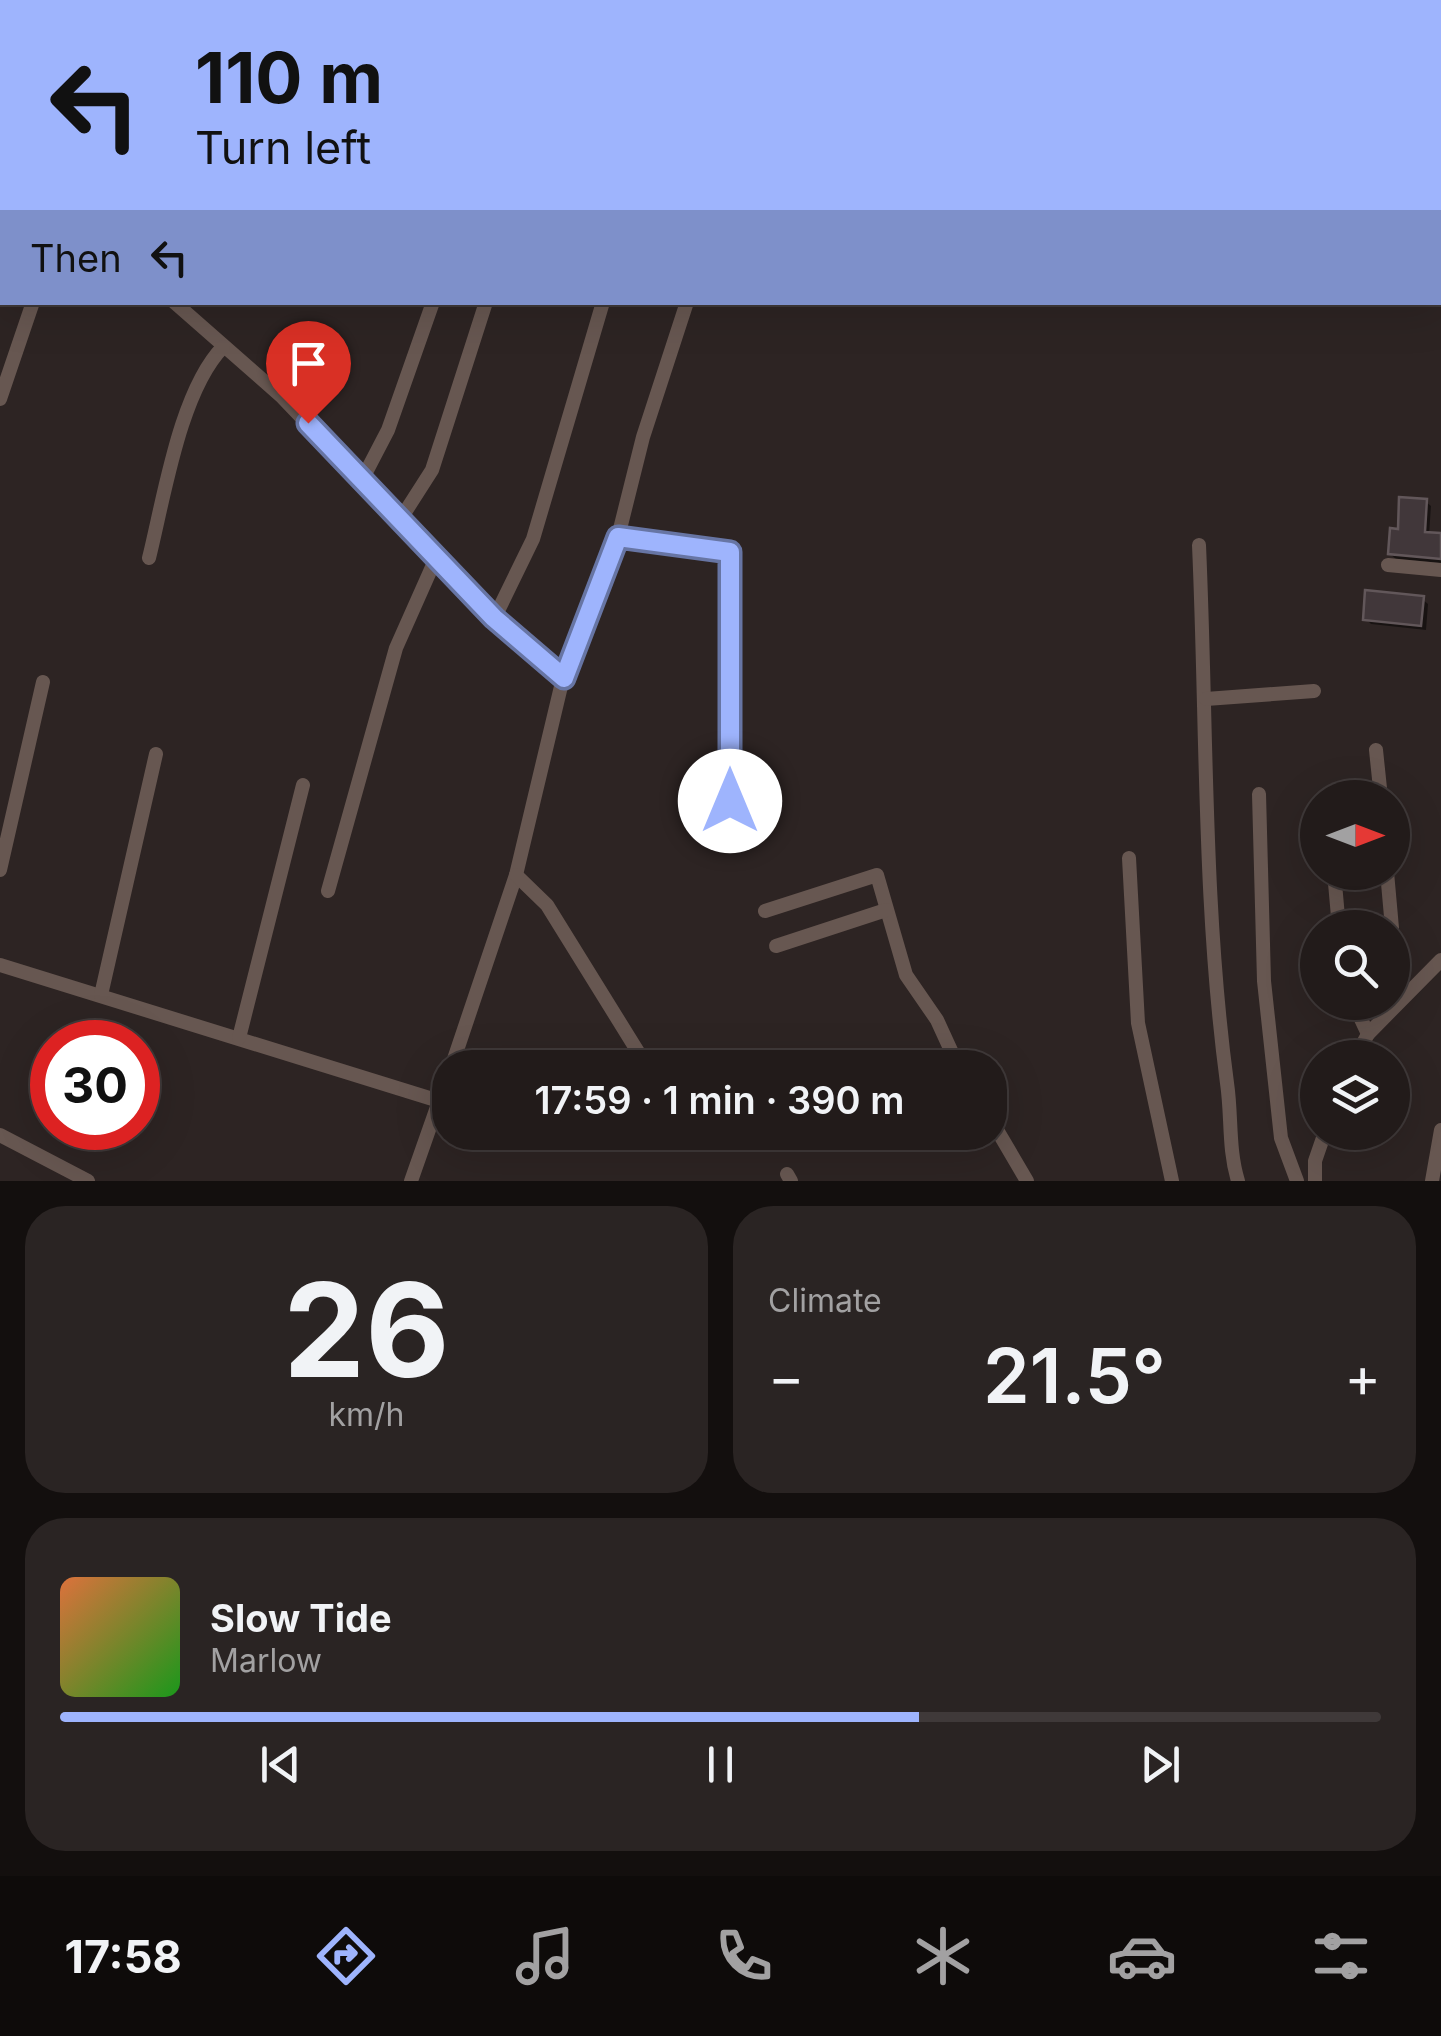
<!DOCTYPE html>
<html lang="en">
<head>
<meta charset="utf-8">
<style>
	body { margin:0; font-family:Inter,sans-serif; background:#2a2423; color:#f1f3f6; height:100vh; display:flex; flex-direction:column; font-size:38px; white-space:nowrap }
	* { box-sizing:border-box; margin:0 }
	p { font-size:32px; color:#a2a1a2 }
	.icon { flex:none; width:55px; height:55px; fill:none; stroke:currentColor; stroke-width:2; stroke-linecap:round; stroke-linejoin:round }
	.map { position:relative; height:1181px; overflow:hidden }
	.side { display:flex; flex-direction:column; gap:25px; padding:25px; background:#130f0e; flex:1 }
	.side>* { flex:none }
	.top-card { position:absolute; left:0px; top:0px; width:1442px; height:305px; box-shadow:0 10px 40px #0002,0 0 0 2px #3f3939; background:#9eb4fd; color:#111; overflow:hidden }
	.needle { width:65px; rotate:90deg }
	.fabs { position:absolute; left:1300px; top:780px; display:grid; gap:20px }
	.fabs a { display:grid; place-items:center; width:110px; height:110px; border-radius:50%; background:#221b1a; box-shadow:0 10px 40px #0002,0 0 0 2px #3f3939; font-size:50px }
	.speed { position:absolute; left:30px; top:1020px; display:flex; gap:20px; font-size:50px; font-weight:700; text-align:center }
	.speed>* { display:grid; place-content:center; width:130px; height:130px; border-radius:50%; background:#221b1a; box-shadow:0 10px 40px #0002,0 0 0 2px #3f3939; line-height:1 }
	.speed .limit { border:15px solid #d22; background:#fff; color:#111 }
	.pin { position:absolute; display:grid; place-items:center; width:85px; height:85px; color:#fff; margin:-102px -42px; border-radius:50% 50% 50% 0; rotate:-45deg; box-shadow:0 0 10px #0007 }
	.pin .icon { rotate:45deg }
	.me { position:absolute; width:110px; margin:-55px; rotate:0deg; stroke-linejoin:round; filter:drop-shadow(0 0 8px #0008) }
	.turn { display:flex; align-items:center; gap:35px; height:210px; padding:0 30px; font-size:45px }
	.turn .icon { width:130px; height:130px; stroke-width:2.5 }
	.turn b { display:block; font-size:70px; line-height:85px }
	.then { display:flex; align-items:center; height:95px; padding:0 30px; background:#0003; gap:20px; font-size:38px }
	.big { font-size:75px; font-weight:600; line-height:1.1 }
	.side .tile { flex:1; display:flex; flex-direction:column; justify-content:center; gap:15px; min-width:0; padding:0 35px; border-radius:40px; background:#2a2423 }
	.side .dial { align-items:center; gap:0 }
	.dial b { font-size:130px; line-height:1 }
	.song { display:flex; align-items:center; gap:30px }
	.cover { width:120px; height:120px; border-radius:15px; background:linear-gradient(135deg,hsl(20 70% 55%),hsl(120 70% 35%)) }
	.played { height:10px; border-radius:5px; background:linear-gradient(90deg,#9eb4fd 65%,#3f3939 65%) }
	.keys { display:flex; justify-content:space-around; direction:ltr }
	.heat { display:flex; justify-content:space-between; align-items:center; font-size:55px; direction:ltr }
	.side .tiles { flex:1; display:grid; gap:25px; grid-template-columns:1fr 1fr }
	.tile:last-child { grid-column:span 2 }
	.trip { position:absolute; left:432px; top:1050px; width:575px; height:100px; border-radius:40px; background:#221b1a; box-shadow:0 10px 40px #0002,0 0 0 2px #3f3939; font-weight:600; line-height:100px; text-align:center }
	.menu { display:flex; height:160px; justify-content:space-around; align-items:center; background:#0e0b0a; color:#a2a1a2 }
	.menu .icon { width:70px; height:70px }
	.menu .current { color:#9eb4fd }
	.menu b { font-size:45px; color:#f1f3f6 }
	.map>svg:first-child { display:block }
	.shadow { fill:#0007 }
	.building { fill:#41373a; stroke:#62575a; stroke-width:2.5 }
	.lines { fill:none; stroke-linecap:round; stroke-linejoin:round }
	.minor { stroke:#675751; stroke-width:14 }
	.route-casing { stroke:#6775a4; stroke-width:25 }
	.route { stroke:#9eb4fd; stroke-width:18 }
</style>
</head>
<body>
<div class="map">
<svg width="1441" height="1181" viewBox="0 0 1441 1181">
	<rect width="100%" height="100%" fill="#2d2423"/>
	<g class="shadow">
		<polygon points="1425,501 1431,506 1429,535 1441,535 1441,563 1396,559 1390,554 1400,532"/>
		<polygon points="1422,599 1428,604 1426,630 1371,624 1366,619"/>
	</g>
	<g class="building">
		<polygon points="1399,497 1427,499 1425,532 1441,533 1441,559 1388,554 1390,528 1398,529"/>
		<polygon points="1365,590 1424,596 1421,626 1363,620"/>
	</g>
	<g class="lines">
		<g class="minor">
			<polyline points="177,2 178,0"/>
			<polyline points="218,2 218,0"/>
			<polyline points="312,2 313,0"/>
			<polyline points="364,2 365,0"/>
			<polyline points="477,2 477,0"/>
			<polyline points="833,2 834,0"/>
			<polyline points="0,183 2,185"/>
			<polyline points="0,228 2,223"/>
			<polyline points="174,302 281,396 494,619 563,678 516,875 451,1068"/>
			<polyline points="0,399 33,302"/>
			<polyline points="363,478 388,430 433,302"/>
			<polyline points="400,520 432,470 486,302"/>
			<polyline points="618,537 730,552 730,801"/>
			<path d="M 1199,545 C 1207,725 1203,904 1227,1083 C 1232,1117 1228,1148 1238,1181"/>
			<path d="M 149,558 C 164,498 180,391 223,347"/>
			<polyline points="1388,565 1441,570"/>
			<polyline points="494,619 533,539 603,302"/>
			<polyline points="563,678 618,537 643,437 687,302"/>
			<polyline points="1206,699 1314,691"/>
			<polyline points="1376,750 1381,798"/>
			<polyline points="1259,794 1264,981 1281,1138 1297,1181"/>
			<polyline points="1129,858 1138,1023 1172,1181"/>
			<polyline points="0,870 43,682"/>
			<polyline points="1334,872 1339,928"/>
			<polyline points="1387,872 1392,928"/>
			<polyline points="516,875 547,905 648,1068"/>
			<polyline points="328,891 396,648 436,558"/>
			<polyline points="765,911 877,875 906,975 937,1020 959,1068"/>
			<polyline points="776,946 886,910"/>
			<polyline points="0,965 439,1101"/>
			<polyline points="101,995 156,754"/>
			<polyline points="1353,1002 1368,1034"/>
			<polyline points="239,1038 303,785"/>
			<polyline points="1355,1058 1368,1034 1441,960"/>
			<polyline points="990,1118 1027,1181"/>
			<polyline points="0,1135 88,1181"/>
			<polyline points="787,1174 791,1181"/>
			<polyline points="411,1181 450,1070"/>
			<polyline points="1315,1181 1315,1161 1325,1132"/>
			<polyline points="1432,1181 1441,1130"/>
		</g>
	</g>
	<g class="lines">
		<defs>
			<polyline id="route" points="308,423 494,618 564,678 618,537 730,552 730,801"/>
		</defs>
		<use href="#route" class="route-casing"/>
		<use href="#route" class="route"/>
	</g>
</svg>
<div class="fabs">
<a><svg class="needle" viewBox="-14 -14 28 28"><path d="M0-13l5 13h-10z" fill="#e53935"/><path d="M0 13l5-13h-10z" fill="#a2a1a2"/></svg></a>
<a><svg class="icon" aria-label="search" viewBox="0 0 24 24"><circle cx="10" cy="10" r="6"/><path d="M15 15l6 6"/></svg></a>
<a><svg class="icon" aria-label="layers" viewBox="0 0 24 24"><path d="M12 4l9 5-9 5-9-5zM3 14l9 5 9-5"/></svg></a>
</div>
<div class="speed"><div class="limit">30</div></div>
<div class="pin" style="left:308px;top:423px;background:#d93025"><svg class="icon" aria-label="arrive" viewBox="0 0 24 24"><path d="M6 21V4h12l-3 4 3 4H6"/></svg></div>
<svg class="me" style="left:730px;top:801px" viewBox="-20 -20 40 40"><circle r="19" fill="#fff"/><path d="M0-13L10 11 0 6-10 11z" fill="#9eb4fd"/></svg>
<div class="trip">17:59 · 1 min · 390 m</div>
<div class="top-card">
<div class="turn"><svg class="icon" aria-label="left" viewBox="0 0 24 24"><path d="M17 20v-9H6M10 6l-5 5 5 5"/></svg><div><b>110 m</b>Turn left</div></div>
<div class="then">Then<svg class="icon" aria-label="left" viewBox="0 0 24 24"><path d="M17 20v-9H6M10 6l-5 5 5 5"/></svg></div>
</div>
</div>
<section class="side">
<div class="tiles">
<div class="tile dial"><b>26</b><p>km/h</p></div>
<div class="tile"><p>Climate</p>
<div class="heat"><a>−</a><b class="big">21.5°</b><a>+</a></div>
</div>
<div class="tile">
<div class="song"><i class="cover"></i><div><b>Slow Tide</b><p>Marlow</p></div></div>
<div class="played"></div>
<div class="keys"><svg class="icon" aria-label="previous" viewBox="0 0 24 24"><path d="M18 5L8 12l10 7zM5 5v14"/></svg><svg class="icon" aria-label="pause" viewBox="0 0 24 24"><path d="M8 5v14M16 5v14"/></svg><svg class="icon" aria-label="next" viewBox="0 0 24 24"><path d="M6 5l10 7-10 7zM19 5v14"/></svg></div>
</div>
</div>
</section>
<nav class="menu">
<b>17:58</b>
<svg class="icon current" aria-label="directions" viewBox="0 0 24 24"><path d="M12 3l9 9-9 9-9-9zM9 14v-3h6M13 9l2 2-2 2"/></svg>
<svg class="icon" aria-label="music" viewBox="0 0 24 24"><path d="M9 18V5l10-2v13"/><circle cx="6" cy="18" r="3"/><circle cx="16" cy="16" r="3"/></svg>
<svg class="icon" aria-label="phone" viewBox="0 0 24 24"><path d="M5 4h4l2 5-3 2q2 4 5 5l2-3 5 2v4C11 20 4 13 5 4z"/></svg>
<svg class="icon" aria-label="climate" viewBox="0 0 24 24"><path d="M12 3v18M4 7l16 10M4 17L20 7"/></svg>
<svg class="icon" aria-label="car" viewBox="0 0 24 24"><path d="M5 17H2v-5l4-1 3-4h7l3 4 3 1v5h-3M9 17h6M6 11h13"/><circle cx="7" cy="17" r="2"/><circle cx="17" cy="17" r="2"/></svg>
<svg class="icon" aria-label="filters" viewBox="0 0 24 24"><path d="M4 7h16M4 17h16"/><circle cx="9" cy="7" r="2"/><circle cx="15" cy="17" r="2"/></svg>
</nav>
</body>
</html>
